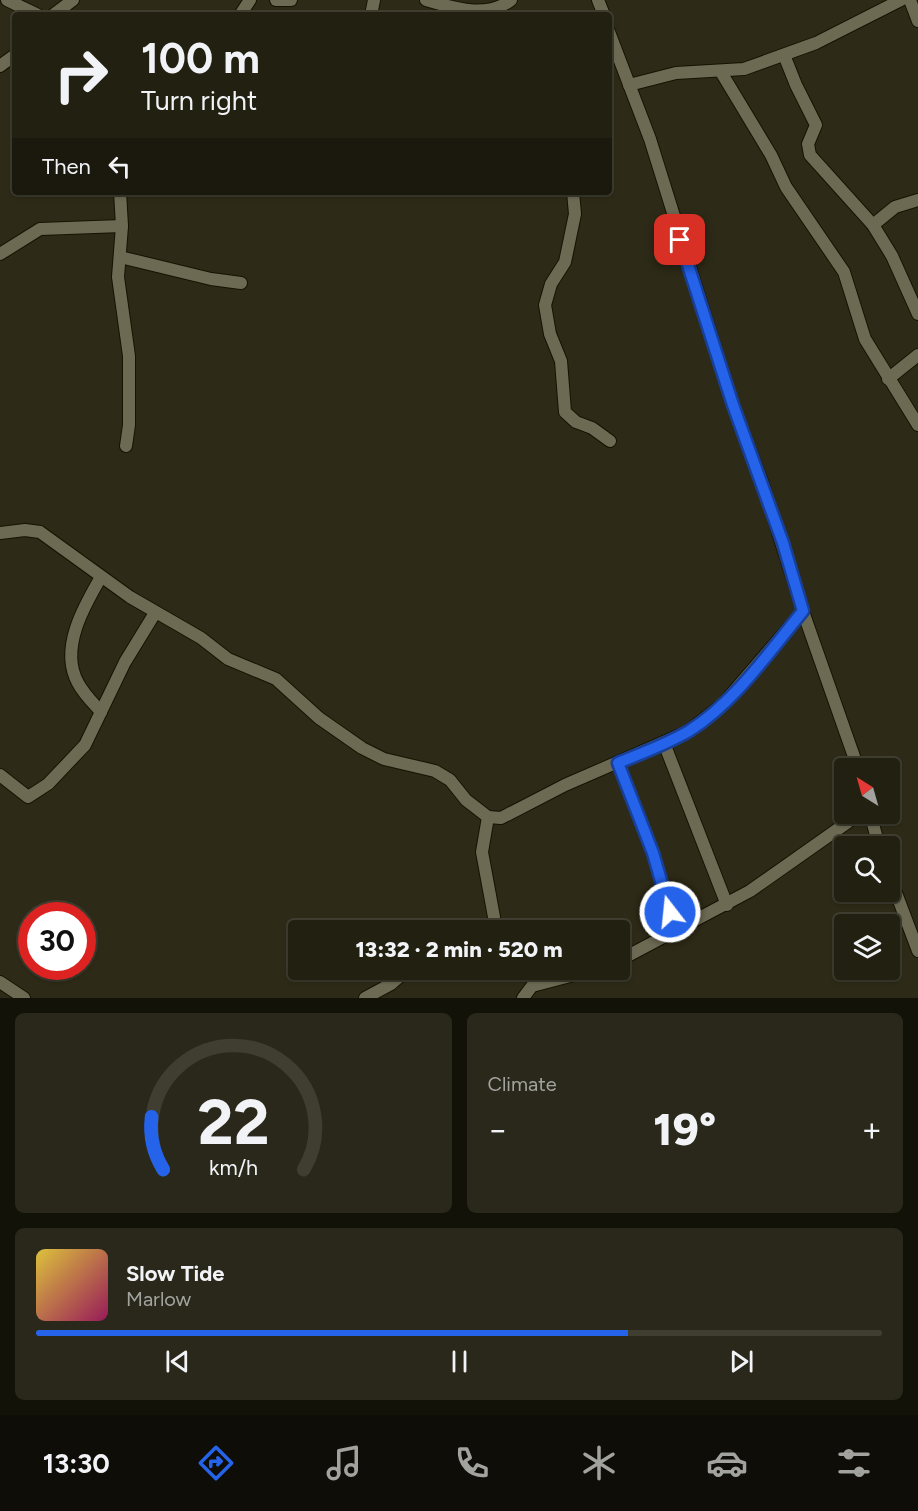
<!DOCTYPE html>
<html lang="en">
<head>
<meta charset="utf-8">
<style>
	body { margin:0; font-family:Figtree,sans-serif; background:#2a281a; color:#f1f3f6; height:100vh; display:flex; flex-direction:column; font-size:22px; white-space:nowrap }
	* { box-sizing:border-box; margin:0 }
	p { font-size:20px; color:#a2a39f }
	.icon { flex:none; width:33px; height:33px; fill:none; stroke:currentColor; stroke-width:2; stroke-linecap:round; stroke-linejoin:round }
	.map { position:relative; height:998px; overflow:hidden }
	.panel { display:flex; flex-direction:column; gap:15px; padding:15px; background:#131209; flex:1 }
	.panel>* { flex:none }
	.hud { position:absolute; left:12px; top:12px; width:600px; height:183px; border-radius:6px; box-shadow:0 2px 4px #0004,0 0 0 2px #3f3e31; background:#222011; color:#f1f3f6; overflow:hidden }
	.needle { width:39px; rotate:323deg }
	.fabs { position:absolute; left:834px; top:758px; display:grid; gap:12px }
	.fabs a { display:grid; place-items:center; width:66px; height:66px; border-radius:6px; background:#222011; box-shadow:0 2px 4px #0004,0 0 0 2px #3f3e31; font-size:30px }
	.speed { position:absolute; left:18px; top:902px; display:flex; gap:12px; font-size:30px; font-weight:700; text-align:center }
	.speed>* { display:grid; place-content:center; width:78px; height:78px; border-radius:50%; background:#222011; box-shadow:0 2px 4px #0004,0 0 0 2px #3f3e31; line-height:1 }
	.speed .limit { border:9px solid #d22; background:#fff; color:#111 }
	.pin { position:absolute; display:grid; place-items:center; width:51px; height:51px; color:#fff; margin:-26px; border-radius:12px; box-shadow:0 3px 9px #0006 }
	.me { position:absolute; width:66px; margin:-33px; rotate:344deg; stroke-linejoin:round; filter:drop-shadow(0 0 4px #0008) }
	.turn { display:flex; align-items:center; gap:21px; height:126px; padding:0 30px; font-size:27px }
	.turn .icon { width:78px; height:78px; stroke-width:2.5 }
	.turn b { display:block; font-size:42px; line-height:51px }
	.then { display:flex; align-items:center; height:57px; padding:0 30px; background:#0003; gap:12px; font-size:22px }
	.big { font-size:45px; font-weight:800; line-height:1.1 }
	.panel .tile { flex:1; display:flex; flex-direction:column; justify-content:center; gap:9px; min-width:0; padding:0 21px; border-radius:9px; background:#2a281a }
	.panel .dial { align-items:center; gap:0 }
	.dial svg { height:156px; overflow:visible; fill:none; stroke:#3f3e31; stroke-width:7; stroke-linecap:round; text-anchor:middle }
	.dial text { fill:#f1f3f6; stroke:none }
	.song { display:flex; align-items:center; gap:18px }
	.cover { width:72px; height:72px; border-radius:9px; background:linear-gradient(135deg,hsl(50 70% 55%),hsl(330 70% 35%)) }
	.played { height:6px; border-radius:3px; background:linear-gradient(90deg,#2563eb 70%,#3f3e31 70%) }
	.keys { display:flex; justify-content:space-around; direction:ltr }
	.heat { display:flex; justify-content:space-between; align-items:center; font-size:33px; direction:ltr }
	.panel .tiles { flex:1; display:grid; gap:15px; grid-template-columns:1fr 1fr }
	.tile:last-child { grid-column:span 2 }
	.trip { position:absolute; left:288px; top:920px; width:342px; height:60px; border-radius:6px; background:#222011; box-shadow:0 2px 4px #0004,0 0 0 2px #3f3e31; font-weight:800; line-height:60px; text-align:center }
	.dock { display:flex; height:96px; justify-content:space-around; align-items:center; background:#0e0d07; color:#a2a39f }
	.dock .icon { width:42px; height:42px }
	.dock .selected { color:#2563eb }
	.dock b { font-size:27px; color:#f1f3f6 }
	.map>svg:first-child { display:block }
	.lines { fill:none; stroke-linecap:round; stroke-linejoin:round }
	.minor-casing { stroke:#161302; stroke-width:14 }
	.minor { stroke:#6d6a54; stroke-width:12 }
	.route-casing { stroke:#184099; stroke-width:15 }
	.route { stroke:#2563eb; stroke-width:10 }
</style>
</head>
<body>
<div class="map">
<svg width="918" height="998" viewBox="0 0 918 998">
	<rect width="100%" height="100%" fill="#2d2a17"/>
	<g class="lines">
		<defs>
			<g id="minor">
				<polyline points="7,0 38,15"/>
				<polyline points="276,0 291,0"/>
				<path d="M 426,0 C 453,8 487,19 511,0"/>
				<polyline points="598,0 604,15"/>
				<polyline points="910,0 918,21"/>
				<polyline points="53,15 73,0"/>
				<polyline points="240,15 250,0"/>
				<polyline points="371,15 374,0"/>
				<polyline points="609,32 650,139 733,405 762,482 806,620 858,768"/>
				<polyline points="784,55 796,85 816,125 808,144 810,155 873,225 892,256 918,314"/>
				<polyline points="0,66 15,55"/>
				<polyline points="721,72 771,155 786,187 844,272 865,339 918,425"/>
				<polyline points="629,85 676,73 744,69 816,43 901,0"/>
				<polyline points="120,192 122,226 118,277 129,356 129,425 126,446"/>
				<polyline points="573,192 575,214 565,262 551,284 545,305 550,334 561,361 565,412 576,422 592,428 610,441"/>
				<polyline points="873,225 895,207 918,200"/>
				<polyline points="0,254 40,229 122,226"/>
				<polyline points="120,257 211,279 241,283"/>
				<polyline points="888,379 918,355"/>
				<polyline points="0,533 25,530 40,532 130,597 201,638 228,659 276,679 319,718 362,748 384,759 435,771 450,780 466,800 488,817 501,818 565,785 687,732 723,704 803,611"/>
				<path d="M 101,577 C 84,606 59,649 78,683 C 83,693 93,703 101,712"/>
				<polyline points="664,743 727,905"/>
				<polyline points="618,763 653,853 676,932"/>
				<polyline points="0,775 28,797 48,784 85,745 125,662 155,613"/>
				<polyline points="870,813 879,846"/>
				<polyline points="488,817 482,852 494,917 494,924 488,930"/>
				<polyline points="890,877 918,951"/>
				<polyline points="620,960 750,891 848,822"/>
				<polyline points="0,982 24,998"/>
				<polyline points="365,998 391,984 408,969"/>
				<polyline points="523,998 532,986 597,969"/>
			</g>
		</defs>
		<use href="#minor" class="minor-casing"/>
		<use href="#minor" class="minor"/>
	</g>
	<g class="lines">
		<defs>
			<path id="route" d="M 670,912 L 653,853 L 618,763 C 642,753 667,744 689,731 C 735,702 769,652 803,611 L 783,543 L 733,405 L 680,240"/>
		</defs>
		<use href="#route" class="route-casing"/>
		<use href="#route" class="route"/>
	</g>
</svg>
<div class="fabs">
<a><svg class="needle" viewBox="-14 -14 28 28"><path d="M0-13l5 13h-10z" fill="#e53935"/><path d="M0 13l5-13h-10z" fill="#a2a39f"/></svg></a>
<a><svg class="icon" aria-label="search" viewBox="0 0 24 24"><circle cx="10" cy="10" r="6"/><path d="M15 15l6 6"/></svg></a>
<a><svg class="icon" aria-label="layers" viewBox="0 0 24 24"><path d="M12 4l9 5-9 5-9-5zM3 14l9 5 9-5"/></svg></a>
</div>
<div class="speed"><div class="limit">30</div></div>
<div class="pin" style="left:680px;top:240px;background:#d93025"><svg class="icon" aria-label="arrive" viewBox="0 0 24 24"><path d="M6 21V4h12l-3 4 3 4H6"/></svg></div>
<svg class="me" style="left:670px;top:912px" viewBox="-20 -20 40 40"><circle r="17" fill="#2563eb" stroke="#fff" stroke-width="3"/><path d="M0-11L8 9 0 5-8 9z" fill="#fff"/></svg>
<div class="trip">13:32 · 2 min · 520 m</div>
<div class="hud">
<div class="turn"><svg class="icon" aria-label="right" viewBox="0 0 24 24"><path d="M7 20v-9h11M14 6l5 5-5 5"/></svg><div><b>100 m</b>Turn right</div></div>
<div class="then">Then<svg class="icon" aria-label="left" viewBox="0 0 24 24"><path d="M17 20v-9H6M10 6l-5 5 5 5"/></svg></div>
</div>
</div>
<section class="panel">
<div class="tiles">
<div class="tile dial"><svg viewBox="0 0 100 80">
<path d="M14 69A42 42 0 1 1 86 69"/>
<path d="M14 69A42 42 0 0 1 8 42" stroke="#2563eb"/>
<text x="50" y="56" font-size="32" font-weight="700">22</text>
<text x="50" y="72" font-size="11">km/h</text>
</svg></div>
<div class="tile"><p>Climate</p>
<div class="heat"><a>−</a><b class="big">19°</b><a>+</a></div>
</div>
<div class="tile">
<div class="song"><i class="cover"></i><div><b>Slow Tide</b><p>Marlow</p></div></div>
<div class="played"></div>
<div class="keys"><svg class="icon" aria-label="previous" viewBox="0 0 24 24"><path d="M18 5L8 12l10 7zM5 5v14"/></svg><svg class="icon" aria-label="pause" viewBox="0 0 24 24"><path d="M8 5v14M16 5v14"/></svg><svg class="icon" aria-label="next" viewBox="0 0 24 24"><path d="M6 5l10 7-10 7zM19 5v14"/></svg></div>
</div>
</div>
</section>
<nav class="dock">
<b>13:30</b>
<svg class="icon selected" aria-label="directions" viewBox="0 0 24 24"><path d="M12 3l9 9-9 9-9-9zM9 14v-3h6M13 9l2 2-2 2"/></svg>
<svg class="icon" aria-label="music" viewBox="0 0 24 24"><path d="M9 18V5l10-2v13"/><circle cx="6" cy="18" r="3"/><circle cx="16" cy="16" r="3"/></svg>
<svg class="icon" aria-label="phone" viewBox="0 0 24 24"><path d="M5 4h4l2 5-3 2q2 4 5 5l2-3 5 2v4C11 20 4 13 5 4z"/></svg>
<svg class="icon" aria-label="climate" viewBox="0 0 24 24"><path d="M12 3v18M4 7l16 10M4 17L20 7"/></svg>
<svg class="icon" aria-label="car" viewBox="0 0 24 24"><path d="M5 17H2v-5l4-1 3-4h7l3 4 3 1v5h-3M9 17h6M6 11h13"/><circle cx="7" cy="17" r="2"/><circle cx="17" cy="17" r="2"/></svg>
<svg class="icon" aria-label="filters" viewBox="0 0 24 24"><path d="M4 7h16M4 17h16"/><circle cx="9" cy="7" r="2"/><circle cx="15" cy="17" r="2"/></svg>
</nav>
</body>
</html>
